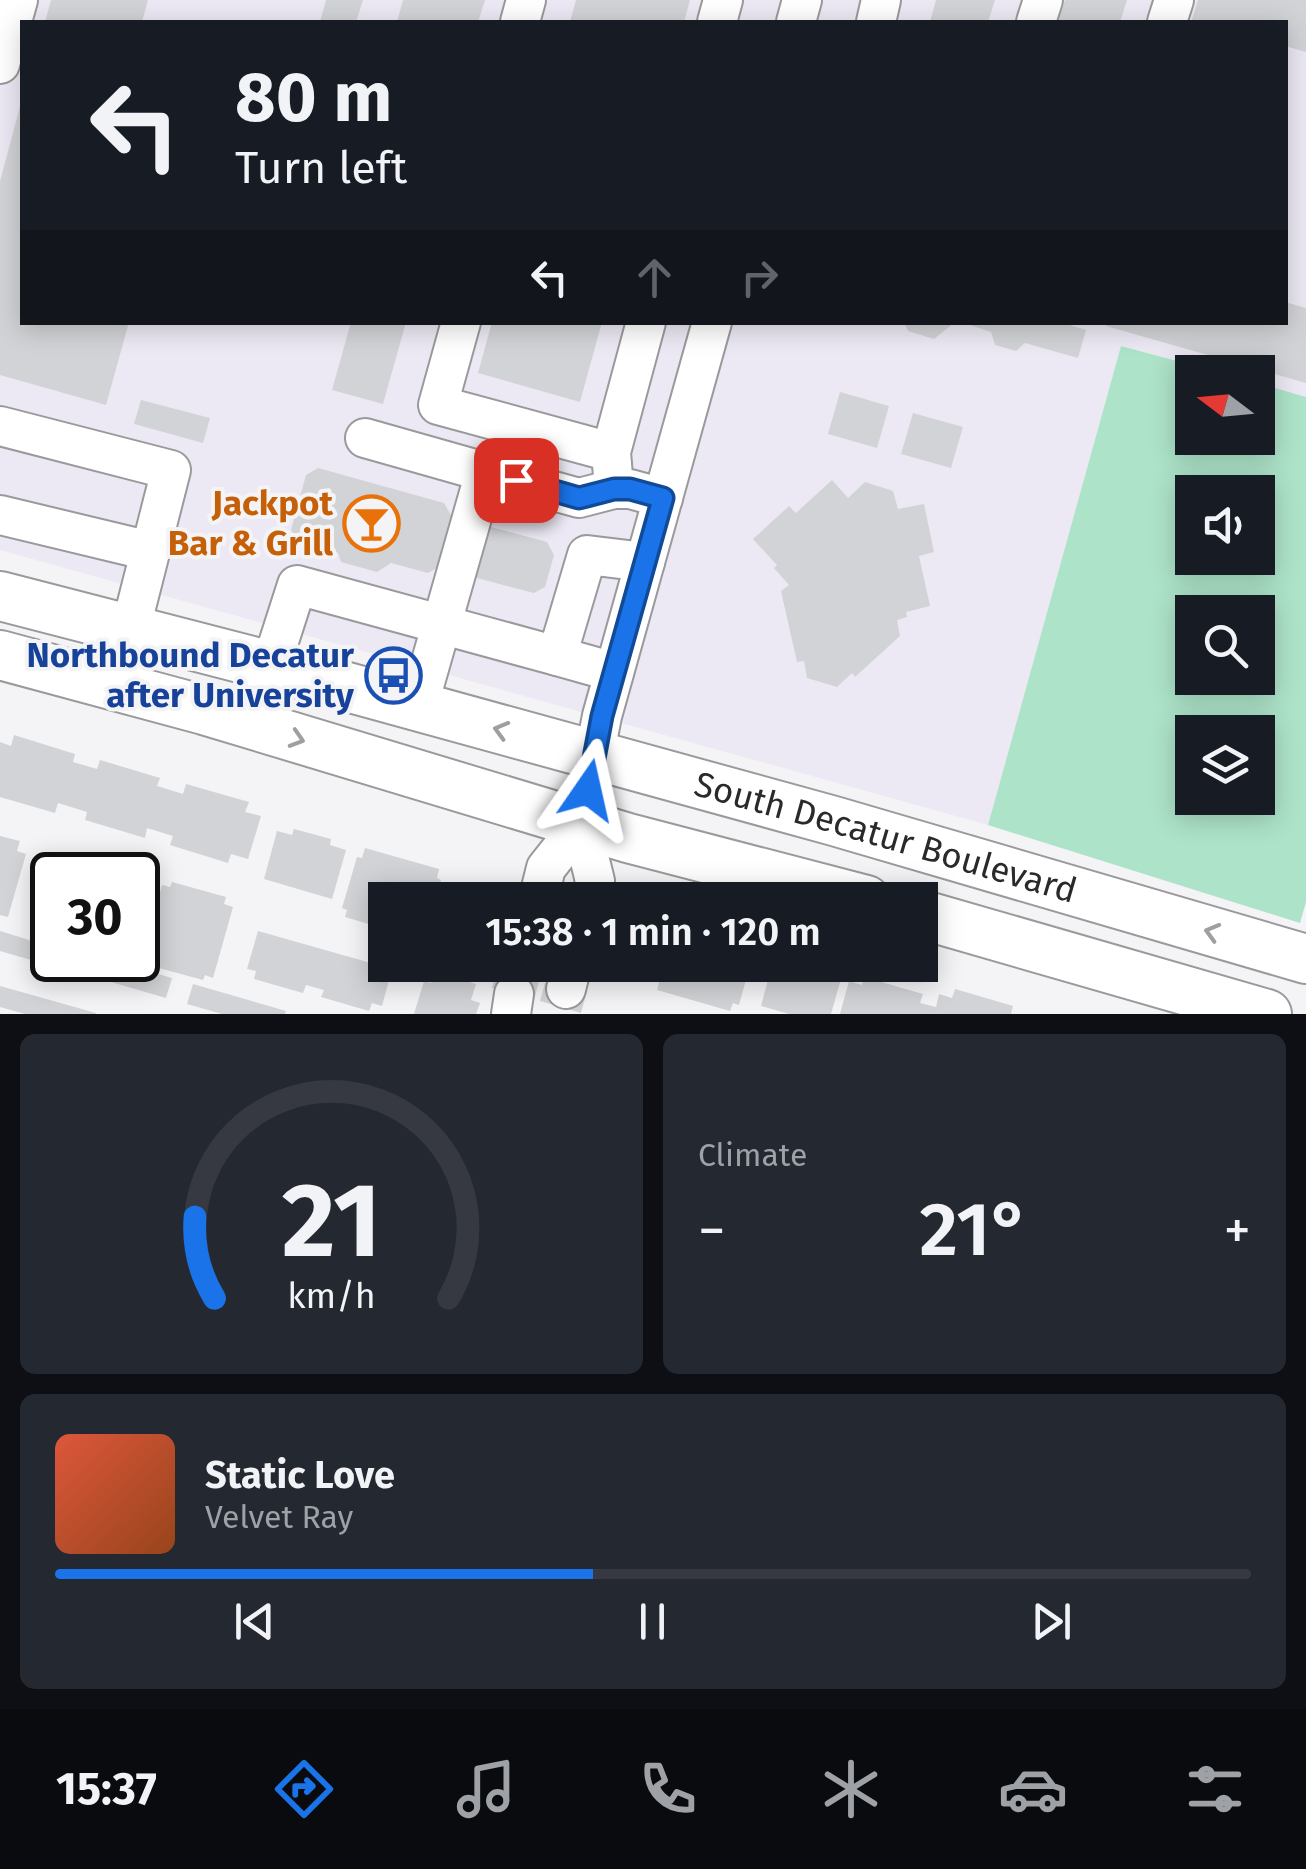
<!DOCTYPE html>
<html lang="en">
<head>
<meta charset="utf-8">
<style>
	body { margin:0; font-family:"Fira Sans",sans-serif; background:#242831; color:#f1f3f6; height:100vh; display:flex; flex-direction:column; font-size:38px; white-space:nowrap }
	* { box-sizing:border-box; margin:0 }
	p { font-size:32px; color:#9ea1a6 }
	.icon { flex:none; width:55px; height:55px; fill:none; stroke:currentColor; stroke-width:2; stroke-linecap:round; stroke-linejoin:round }
	.map { position:relative; height:1014px; overflow:hidden }
	.drawer { display:flex; flex-direction:column; gap:20px; padding:20px; background:#0d0f14; flex:1 }
	.drawer>* { flex:none }
	.banner { position:absolute; left:20px; top:20px; width:1268px; height:305px; border-radius:0px; box-shadow:0 5px 25px #0003; background:#171b24; color:#f1f3f6; overflow:hidden }
	.needle { width:65px; rotate:286deg }
	.controls { position:absolute; left:1175px; top:355px; display:grid; gap:20px }
	.controls a { display:grid; place-items:center; width:100px; height:100px; border-radius:0px; background:#171b24; box-shadow:0 5px 25px #0003; font-size:50px }
	.speed { position:absolute; left:30px; top:852px; display:flex; gap:20px; font-size:50px; font-weight:700; text-align:center }
	.speed>* { display:grid; place-content:center; width:130px; height:130px; border-radius:50%; background:#171b24; box-shadow:0 5px 25px #0003; line-height:1 }
	.speed .limit { border:5px solid #111; border-radius:15px; background:#fff; color:#111 }
	.pin { position:absolute; display:grid; place-items:center; width:85px; height:85px; color:#fff; margin:-42px; border-radius:20px; box-shadow:0 5px 15px #0006 }
	.me { position:absolute; width:110px; margin:-55px; rotate:11deg; stroke-linejoin:round; filter:drop-shadow(0 0 8px #0008) }
	.turn { display:flex; align-items:center; gap:35px; height:210px; padding:0 50px; font-size:45px }
	.turn .icon { width:130px; height:130px; stroke-width:2.5 }
	.turn b { display:block; font-size:70px; line-height:85px }
	.lanes { display:flex; align-items:center; height:95px; padding:0 50px; background:#0003; justify-content:center; gap:50px; direction:ltr }
	.lanes .off { opacity:.35 }
	.big { font-size:75px; font-weight:600; line-height:1.1 }
	.drawer .card { flex:1; display:flex; flex-direction:column; justify-content:center; gap:15px; min-width:0; padding:0 35px; border-radius:15px; background:#242831 }
	.drawer .dial { align-items:center; gap:0 }
	.dial svg { height:260px; overflow:visible; fill:none; stroke:#363941; stroke-width:7; stroke-linecap:round; text-anchor:middle }
	.dial text { fill:#f1f3f6; stroke:none }
	.song { display:flex; align-items:center; gap:30px }
	.cover { width:120px; height:120px; border-radius:15px; background:linear-gradient(135deg,hsl(10 70% 55%),hsl(20 70% 35%)) }
	.played { height:10px; border-radius:5px; background:linear-gradient(90deg,#1a73e8 45%,#363941 45%) }
	.keys { display:flex; justify-content:space-around; direction:ltr }
	.heat { display:flex; justify-content:space-between; align-items:center; font-size:55px; direction:ltr }
	.drawer .tiles { flex:1; display:grid; gap:20px; grid-template-columns:1fr 1fr }
	.card:last-child { grid-column:span 2 }
	.trip { position:absolute; left:368px; top:882px; width:570px; height:100px; border-radius:0px; background:#171b24; box-shadow:0 5px 25px #0003; font-weight:600; line-height:100px; text-align:center }
	.tab-bar { display:flex; height:160px; justify-content:space-around; align-items:center; background:#090b0e; color:#9ea1a6 }
	.tab-bar .icon { width:70px; height:70px }
	.tab-bar .active { color:#1a73e8 }
	.tab-bar b { font-size:45px; color:#f1f3f6 }
	.map>svg:first-child { display:block }
	.built { fill:#ece9f4; fill-rule:evenodd }
	.green { fill:#ade3c9; fill-rule:evenodd }
	.building { fill:#d2d3d6 }
	.lines { fill:none; stroke-linecap:round; stroke-linejoin:round }
	.minor-casing { stroke:#9a9a9c; stroke-width:42 }
	.major-casing { stroke:#9a9a9c; stroke-width:52 }
	.minor { stroke:#fff; stroke-width:38 }
	.major { stroke:#fff; stroke-width:48 }
	.oneway { stroke:#9f9fa0 }
	.route-casing { stroke:#114b97; stroke-width:25 }
	.route { stroke:#1a73e8; stroke-width:18 }
	.labels { text-anchor:middle; dominant-baseline:central; stroke-width:8; stroke-linejoin:round; paint-order:stroke }
	.food-label { font-size:35px; font-weight:bold; fill:#c56008; stroke:#f4f3f6; text-anchor:end }
	.transit-label { font-size:35px; font-weight:bold; fill:#164399; stroke:#f4f3f6; text-anchor:end }
	.street-label { font-size:35px; fill:#2a2a2b; stroke:#f4f3f6 }
</style>
</head>
<body>
<div class="map">
<svg width="1306" height="1014" viewBox="0 0 1306 1014">
	<rect width="100%" height="100%" fill="#f4f3f6"/>
	<path class="built" d="M 18,0 L 1306,0 L 1306,397 L 1258,383 L 1258,372 L 1218,372 L 1121,346 L 988,825 L 0,550 L 0,34 ZM 22,22 L 1285,22 L 1285,322 L 22,322 Z"/>
	<path class="green" d="M 1121,346 L 1218,372 L 1192,372 L 1192,438 L 1258,438 L 1258,383 L 1306,397 L 1306,902 L 1300,923 L 988,825 ZM 1192,492 L 1258,492 L 1258,558 L 1192,558 ZM 1192,612 L 1258,612 L 1258,678 L 1192,678 ZM 1192,732 L 1258,732 L 1258,798 L 1192,798 Z"/>
	<g class="building">
		<polygon points="51,0 148,0 142,22 45,22"/>
		<polygon points="326,0 363,0 356,22 320,22"/>
		<polygon points="403,0 485,0 478,22 397,22"/>
		<polygon points="576,0 690,0 684,22 570,22"/>
		<polygon points="936,0 995,0 988,22 930,22"/>
		<polygon points="1065,0 1127,0 1120,22 1058,22"/>
		<polygon points="1198,0 1306,0 1306,52 1285,46 1285,22 1191,22"/>
		<polygon points="21,103 22,322 129,322 106,405 0,375 0,181"/>
		<polygon points="1285,302 1306,308 1306,383 1106,326 1107,322 1285,322"/>
		<polygon points="351,322 406,322 383,404 332,390"/>
		<polygon points="492,322 602,322 580,402 478,373"/>
		<polygon points="904,322 955,322 934,339 908,331"/>
		<polygon points="961,322 1060,322 1086,330 1078,358 1025,343 1016,351 995,345 991,332"/>
		<polygon points="840,392 889,406 877,448 828,434"/>
		<polygon points="141,400 210,418 203,443 134,424"/>
		<polygon points="913,413 963,427 951,468 901,454"/>
		<polygon points="318,468 444,503 452,517 439,567 428,573 391,563 377,572 341,562 338,553 298,541 291,530 306,475"/>
		<polygon points="832,480 848,498 865,482 893,491 898,509 924,504 934,552 919,556 930,606 906,612 907,617 897,620 900,636 855,677 852,673 837,687 807,678 804,661 797,662 781,591 789,585 774,568 777,565 753,539 789,506 796,513"/>
		<polygon points="491,527 547,542 554,555 545,587 534,593 477,578 469,565 478,534"/>
		<polygon points="14,735 75,754 73,762 97,769 100,760 160,778 157,786 183,794 186,784 249,802 245,812 261,816 248,859 231,854 228,863 170,845 173,836 147,828 145,838 85,820 87,812 58,803 55,813 0,797 0,742 11,746"/>
		<polygon points="294,829 331,839 330,845 346,850 332,899 264,879 277,831 292,835"/>
		<polygon points="0,836 20,841 17,851 26,854 8,917 0,915"/>
		<polygon points="365,848 439,869 437,878 441,880 435,900 385,900 385,929 345,917 347,910 342,908 357,857 362,858"/>
		<polygon points="71,858 127,874 127,875 56,875 60,862 69,865"/>
		<polygon points="172,882 226,897 224,904 233,907 213,978 205,975 203,980 148,965 149,961 142,959 162,885 170,887"/>
		<polygon points="52,892 52,939 45,937 47,930 41,929"/>
		<polygon points="0,931 52,947 52,960 80,960 76,973 0,951"/>
		<polygon points="258,931 392,969 382,1006 372,1003 369,1011 321,997 324,990 306,985 303,993 254,979 256,971 247,969"/>
		<polygon points="91,960 109,960 172,978 166,998 87,975"/>
		<polygon points="658,965 750,965 739,1005 733,1003 730,1011 657,990 659,982 653,980"/>
		<polygon points="772,965 829,965 826,974 841,979 831,1014 789,1014 761,1006"/>
		<polygon points="497,969 539,981 534,1000 492,988"/>
		<polygon points="435,972 476,984 471,1000 480,1003 476,1014 414,1014 424,981 431,983"/>
		<polygon points="864,977 923,994 920,1003 936,1007 939,994 952,998 955,989 1013,1006 1011,1014 840,1014 849,981 862,985"/>
		<polygon points="545,983 586,995 581,1013 540,1001"/>
		<polygon points="193,984 286,1011 285,1014 222,1014 187,1004"/>
		<polygon points="0,986 96,1013 96,1014 25,1014 0,1007"/>
	</g>
	<g class="lines">
		<defs>
			<g id="minor">
				<polyline points="520,22 526,0"/>
				<polyline points="717,22 723,0"/>
				<polyline points="796,22 802,0"/>
				<polyline points="876,22 881,0"/>
				<polyline points="1036,22 1043,0"/>
				<polyline points="1167,22 1174,0"/>
				<polyline points="0,64 18,0"/>
				<polyline points="461,322 438,405 611,452"/>
				<polyline points="0,426 171,470 116,686"/>
				<polyline points="365,438 485,472 418,707"/>
				<polyline points="485,472 579,498 614,489 630,489 663,498"/>
				<polyline points="613,476 611,452 646,322"/>
				<polyline points="0,515 150,551"/>
				<polyline points="271,666 297,585 557,656"/>
				<polyline points="614,672 557,656 587,555 645,562"/>
				<polyline points="538,900 546,868 581,824"/>
				<polyline points="590,900 595,881 581,824 602,716 712,322"/>
				<polyline points="566,989 572,965"/>
				<polyline points="511,1014 514,994"/>
			</g>
			<g id="major">
				<path id="s1" d="M 0,596 L 271,666 L 834,821 L 1306,959"/>
				<polyline points="0,655 204,710 628,838 866,900"/>
				<polyline points="920,914 1267,1014"/>
			</g>
		</defs>
		<use href="#minor" class="minor-casing"/>
		<use href="#major" class="major-casing"/>
		<use href="#minor" class="minor"/>
		<use href="#major" class="major"/>
	</g>
	<defs><path id="oneway-chevron" d="M-2-3.5L2.5 0L-2 3.5" fill="none" stroke-width="1.6" stroke-linecap="round" stroke-linejoin="round" transform="scale(2.5)"/></defs>
	<g class="oneway">
		<use href="#oneway-chevron" transform="translate(501 730) rotate(-164)"/>
		<use href="#oneway-chevron" transform="translate(297 739) rotate(17)"/>
		<use href="#oneway-chevron" transform="translate(1212 932) rotate(-164)"/>
	</g>
	<g class="lines">
		<defs>
			<polyline id="route" points="516,480 579,498 614,489 630,489 663,498 602,716 588,790"/>
		</defs>
		<use href="#route" class="route-casing"/>
		<use href="#route" class="route"/>
	</g>
	<defs>
		<symbol id="bar-ring" viewBox="-11 -11 22 22"><circle r="9.5" fill="#f4f3f6" stroke="#e8710a" stroke-width="1.5"/><path d="M-6-5H6L.8 .8V4.5H3.5V6h-7V4.5H-.8V.8Z" fill="#e8710a"/></symbol>
		<symbol id="bus-ring" viewBox="-11 -11 22 22"><circle r="9.5" fill="#f4f3f6" stroke="#1a4fb4" stroke-width="1.5"/><path d="M-5-6H5V4H4V6H2V4H-2V6H-4V4H-5ZM-3.5-4V0h7V-4ZM-3.5 1.2v1.5H-2V1.2ZM2 1.2v1.5H3.5V1.2Z" fill="#1a4fb4"/></symbol>
	</defs>
	<g fill-rule="evenodd">
		<use href="#bar-ring" x="340" y="492" width="63" height="63"/>
		<use href="#bus-ring" x="362" y="644" width="63" height="63"/>
	</g>
	<g class="labels">
		<g class="food-label">
			<text x="333" y="503">Jackpot<tspan x="333" dy="40">Bar &amp; Grill</tspan></text>
		</g>
		<g class="transit-label">
			<text x="354" y="655">Northbound Decatur<tspan x="354" dy="40">after University</tspan></text>
		</g>
		<g class="street-label">
			<text stroke="none"><textPath href="#s1" startOffset="918">South Decatur Boulevard</textPath></text>
		</g>
	</g>
</svg>
<div class="controls">
<a><svg class="needle" viewBox="-14 -14 28 28"><path d="M0-13l5 13h-10z" fill="#e53935"/><path d="M0 13l5-13h-10z" fill="#9ea1a6"/></svg></a>
<a><svg class="icon" aria-label="sound" viewBox="0 0 24 24"><path d="M4 9h4l5-4v14l-5-4H4zM17 9q2 3 0 6"/></svg></a>
<a><svg class="icon" aria-label="search" viewBox="0 0 24 24"><circle cx="10" cy="10" r="6"/><path d="M15 15l6 6"/></svg></a>
<a><svg class="icon" aria-label="layers" viewBox="0 0 24 24"><path d="M12 4l9 5-9 5-9-5zM3 14l9 5 9-5"/></svg></a>
</div>
<div class="speed"><div class="limit">30</div></div>
<div class="pin" style="left:516px;top:480px;background:#d93025"><svg class="icon" aria-label="arrive" viewBox="0 0 24 24"><path d="M6 21V4h12l-3 4 3 4H6"/></svg></div>
<svg class="me" style="left:588px;top:790px" viewBox="-20 -20 40 40"><path d="M0-17L14 15 0 8-14 15z" fill="#1a73e8" stroke="#fff" stroke-width="4"/></svg>
<div class="trip">15:38 · 1 min · 120 m</div>
<div class="banner">
<div class="turn"><svg class="icon" aria-label="left" viewBox="0 0 24 24"><path d="M17 20v-9H6M10 6l-5 5 5 5"/></svg><div><b>80 m</b>Turn left</div></div>
<div class="lanes"><svg class="icon" aria-label="left" viewBox="0 0 24 24"><path d="M17 20v-9H6M10 6l-5 5 5 5"/></svg><svg class="icon off" aria-label="ahead" viewBox="0 0 24 24"><path d="M12 20V5M6 11l6-6 6 6"/></svg><svg class="icon off" aria-label="right" viewBox="0 0 24 24"><path d="M7 20v-9h11M14 6l5 5-5 5"/></svg></div>
</div>
</div>
<section class="drawer">
<div class="tiles">
<div class="card dial"><svg viewBox="0 0 100 80">
<path d="M14 69A42 42 0 1 1 86 69"/>
<path d="M14 69A42 42 0 0 1 8 44" stroke="#1a73e8"/>
<text x="50" y="56" font-size="32" font-weight="700">21</text>
<text x="50" y="72" font-size="11">km/h</text>
</svg></div>
<div class="card"><p>Climate</p>
<div class="heat"><a>−</a><b class="big">21°</b><a>+</a></div>
</div>
<div class="card">
<div class="song"><i class="cover"></i><div><b>Static Love</b><p>Velvet Ray</p></div></div>
<div class="played"></div>
<div class="keys"><svg class="icon" aria-label="previous" viewBox="0 0 24 24"><path d="M18 5L8 12l10 7zM5 5v14"/></svg><svg class="icon" aria-label="pause" viewBox="0 0 24 24"><path d="M8 5v14M16 5v14"/></svg><svg class="icon" aria-label="next" viewBox="0 0 24 24"><path d="M6 5l10 7-10 7zM19 5v14"/></svg></div>
</div>
</div>
</section>
<nav class="tab-bar">
<b>15:37</b>
<svg class="icon active" aria-label="directions" viewBox="0 0 24 24"><path d="M12 3l9 9-9 9-9-9zM9 14v-3h6M13 9l2 2-2 2"/></svg>
<svg class="icon" aria-label="music" viewBox="0 0 24 24"><path d="M9 18V5l10-2v13"/><circle cx="6" cy="18" r="3"/><circle cx="16" cy="16" r="3"/></svg>
<svg class="icon" aria-label="phone" viewBox="0 0 24 24"><path d="M5 4h4l2 5-3 2q2 4 5 5l2-3 5 2v4C11 20 4 13 5 4z"/></svg>
<svg class="icon" aria-label="climate" viewBox="0 0 24 24"><path d="M12 3v18M4 7l16 10M4 17L20 7"/></svg>
<svg class="icon" aria-label="car" viewBox="0 0 24 24"><path d="M5 17H2v-5l4-1 3-4h7l3 4 3 1v5h-3M9 17h6M6 11h13"/><circle cx="7" cy="17" r="2"/><circle cx="17" cy="17" r="2"/></svg>
<svg class="icon" aria-label="filters" viewBox="0 0 24 24"><path d="M4 7h16M4 17h16"/><circle cx="9" cy="7" r="2"/><circle cx="15" cy="17" r="2"/></svg>
</nav>
</body>
</html>
